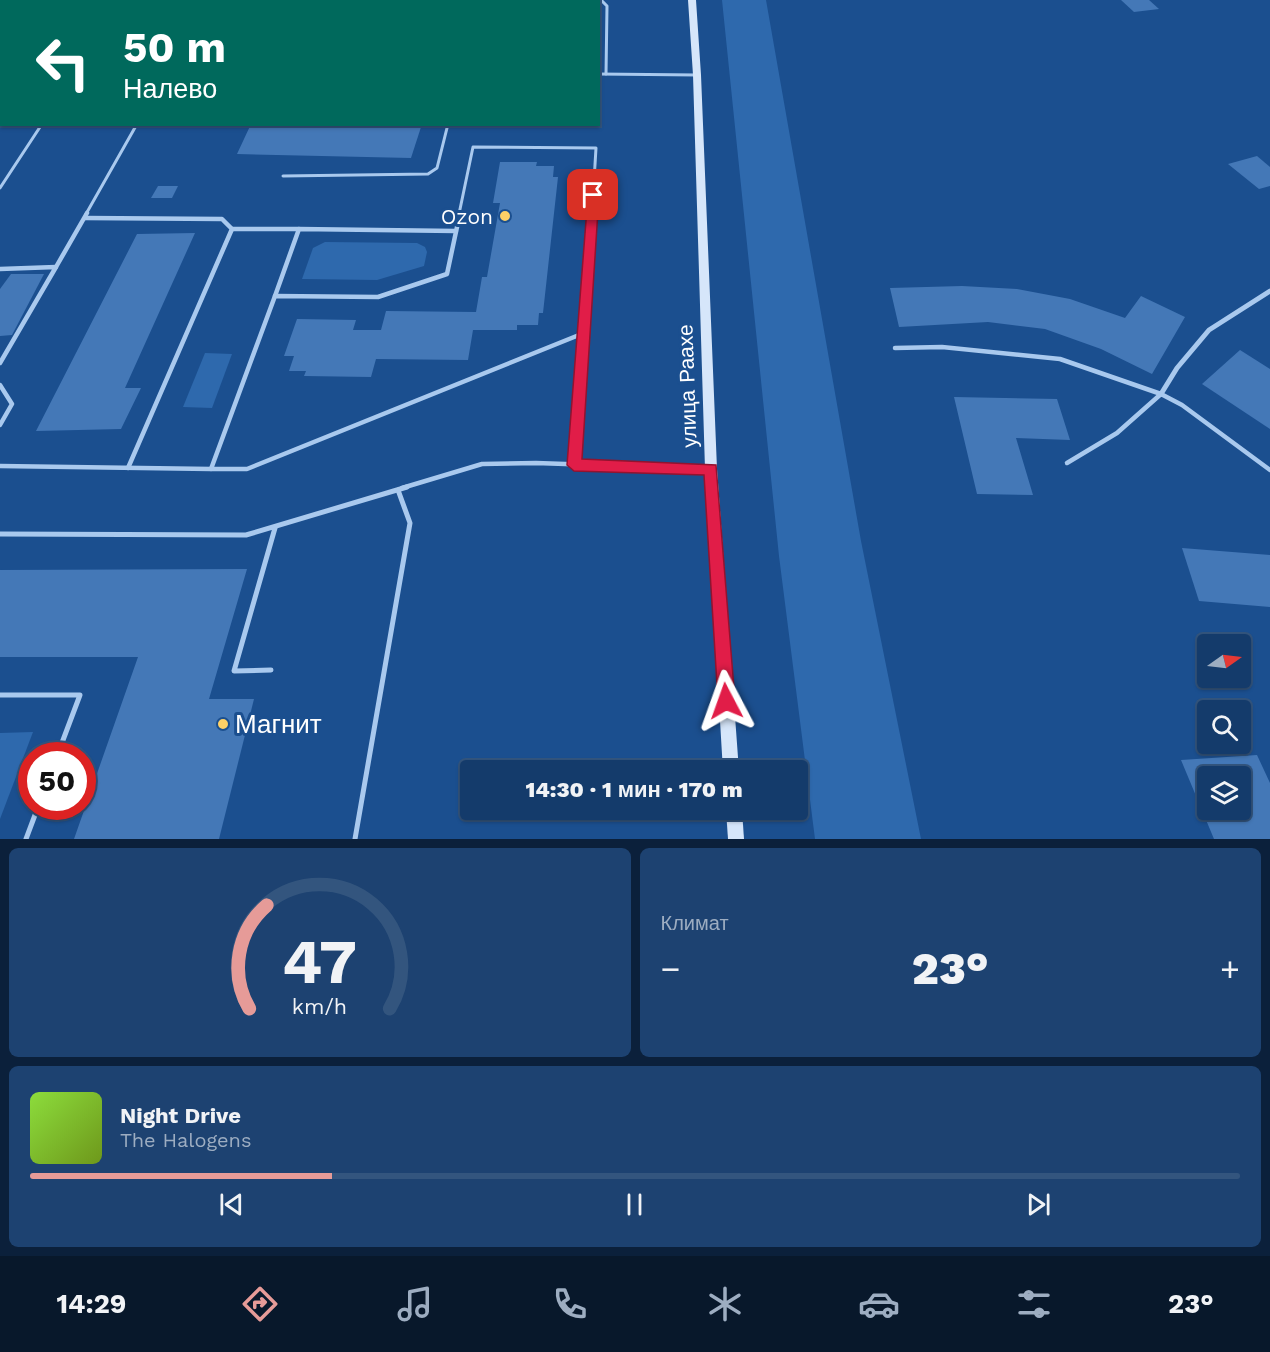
<!DOCTYPE html>
<html lang="ru">
<head>
<meta charset="utf-8">
<style>
	body { margin:0; font-family:"Work Sans",sans-serif; background:#1d4271; color:#f1f3f6; height:100vh; display:flex; flex-direction:column; font-size:22px; white-space:nowrap }
	* { box-sizing:border-box; margin:0 }
	p { font-size:20px; color:#9dadc1 }
	.icon { flex:none; width:33px; height:33px; fill:none; stroke:currentColor; stroke-width:2; stroke-linecap:round; stroke-linejoin:round }
	.map { position:relative; height:839px; overflow:hidden }
	.sheet { display:flex; flex-direction:column; gap:9px; padding:9px; background:#0b203b; flex:1 }
	.sheet>* { flex:none }
	.banner { position:absolute; left:0px; top:0px; width:600px; height:126px; box-shadow:0 2px 4px #0004,0 0 0 2px #33557e; background:#00695c; color:#fff; overflow:hidden }
	.needle { width:39px; rotate:76deg }
	.controls { position:absolute; left:1197px; top:634px; display:grid; gap:12px }
	.controls a { display:grid; place-items:center; width:54px; height:54px; border-radius:6px; background:#143b6b; box-shadow:0 2px 4px #0004,0 0 0 2px #33557e; font-size:30px }
	.speed { position:absolute; left:18px; top:742px; display:flex; gap:12px; font-size:30px; font-weight:700; text-align:center }
	.speed>* { display:grid; place-content:center; width:78px; height:78px; border-radius:50%; background:#143b6b; box-shadow:0 2px 4px #0004,0 0 0 2px #33557e; line-height:1 }
	.speed .limit { border:9px solid #d22; background:#fff; color:#111 }
	.pin { position:absolute; display:grid; place-items:center; width:51px; height:51px; color:#fff; margin:-26px; border-radius:12px; box-shadow:0 3px 9px #0006 }
	.me { position:absolute; width:66px; margin:-33px; rotate:356deg; stroke-linejoin:round; filter:drop-shadow(0 0 4px #0008) }
	.turn { display:flex; align-items:center; gap:21px; height:126px; padding:0 24px; font-size:27px }
	.turn .icon { width:78px; height:78px; stroke-width:2.5 }
	.turn b { display:block; font-size:42px; line-height:51px }
	.big { font-size:45px; font-weight:800; line-height:1.1 }
	.sheet .card { flex:1; display:flex; flex-direction:column; justify-content:center; gap:9px; min-width:0; padding:0 21px; border-radius:9px; background:#1d4271 }
	.sheet .dial { align-items:center; gap:0 }
	.dial svg { height:156px; overflow:visible; fill:none; stroke:#33557e; stroke-width:7; stroke-linecap:round; text-anchor:middle }
	.dial text { fill:#f1f3f6; stroke:none }
	.song { display:flex; align-items:center; gap:18px }
	.cover { width:72px; height:72px; border-radius:9px; background:linear-gradient(135deg,hsl(90 70% 55%),hsl(80 70% 35%)) }
	.played { height:6px; border-radius:3px; background:linear-gradient(90deg,#e69b98 25%,#33557e 25%) }
	.keys { display:flex; justify-content:space-around; direction:ltr }
	.heat { display:flex; justify-content:space-between; align-items:center; font-size:33px; direction:ltr }
	.sheet .tiles { flex:1; display:grid; gap:9px; grid-template-columns:1fr 1fr }
	.card:last-child { grid-column:span 2 }
	.trip { position:absolute; left:460px; top:760px; width:348px; height:60px; border-radius:6px; background:#143b6b; box-shadow:0 2px 4px #0004,0 0 0 2px #33557e; font-weight:800; line-height:60px; text-align:center }
	.tab-bar { display:flex; height:96px; justify-content:space-around; align-items:center; background:#08182b; color:#9dadc1 }
	.tab-bar .icon { width:42px; height:42px }
	.tab-bar .active { color:#e69b98 }
	.tab-bar b { font-size:27px; color:#f1f3f6 }
	.map>svg:first-child { display:block }
	.green { fill:#2e69ad }
	.building { fill:#4478b7; fill-rule:evenodd }
	.lines { fill:none; stroke-linecap:round; stroke-linejoin:round }
	.service-far2 { stroke:#a9c9ee; stroke-width:3 }
	.service-far1 { stroke:#a9c9ee; stroke-width:4.5 }
	.service { stroke:#a9c9ee; stroke-width:5 }
	.minor { stroke:#a9c9ee; stroke-width:5 }
	.secondary { fill:#d6e6fa; fill-rule:evenodd }
	.route { fill:#e11d48; stroke:#92132f; stroke-width:1.5 }
	.poi-dot { fill:#ffd166; stroke:#1b4f8f; stroke-width:2 }
	.labels { text-anchor:middle; dominant-baseline:central; stroke-width:6; stroke-linejoin:round; paint-order:stroke }
	.poi-label { font-size:21px; fill:#fff; stroke:#1b4f8f; text-anchor:end }
	.street-label { font-size:21px; fill:#fff; stroke:#1b4f8f }
	.near-poi-label { font-size:26px; fill:#fff; stroke:#1b4f8f; text-anchor:start }
</style>
</head>
<body>
<div class="map">
<svg width="1270" height="839" viewBox="0 0 1270 839">
	<rect width="100%" height="100%" fill="#1b4f8f"/>
	<g class="green">
		<polygon points="722,0 766,0 861,541 921,839 815,839 779,556"/>
		<polygon points="325,242 417,243 425,247 427,252 424,266 377,280 302,279 313,248"/>
		<polygon points="205,353 232,354 212,408 183,407"/>
		<polygon points="33,732 0,819 0,733"/>
	</g>
	<g class="building">
		<polygon points="1121,0 1149,0 1159,9 1134,12"/>
		<polygon points="251,124 422,124 411,158 237,154"/>
		<polygon points="1257,156 1270,167 1270,186 1259,189 1228,164"/>
		<polygon points="500,162 537,162 536,166 554,166 553,177 558,177 543,313 539,313 538,325 517,325 517,330 473,330 468,360 376,359 371,377 304,376 306,371 289,371 294,356 284,356 297,319 356,320 353,330 381,330 386,311 476,312 482,277 487,277 500,203 493,203"/>
		<polygon points="158,186 178,186 172,198 151,198"/>
		<polygon points="195,233 125,388 141,388 121,429 36,431 137,234"/>
		<polygon points="11,274 44,274 12,335 0,336 0,289"/>
		<polygon points="962,286 1017,289 1070,299 1125,318 1141,296 1185,317 1152,374 1101,349 1045,329 988,322 899,327 890,288"/>
		<polygon points="1240,350 1270,369 1270,429 1202,384"/>
		<polygon points="954,397 1057,399 1070,440 1016,438 1033,495 977,494"/>
		<polygon points="1182,548 1270,555 1270,607 1199,601"/>
		<polygon points="247,569 209,699 254,699 219,839 74,839 138,657 0,657 0,570"/>
		<path d="M 1257,755 L 1270,783 L 1270,839 L 1214,839 L 1181,760 ZM 1208,777 L 1240,777 L 1240,810 L 1208,810 Z"/>
	</g>
	<g class="lines">
		<g class="service-far2">
			<polyline points="601,0 607,6 606,74"/>
			<polyline points="475,2 478,0"/>
			<polyline points="598,74 697,75"/>
			<polyline points="283,176 428,174 437,168 448,124"/>
			<polyline points="0,188 42,124"/>
			<polyline points="86,214 137,124"/>
			<polyline points="459,214 473,147 596,148 592,214"/>
		</g>
		<g class="service-far1">
			<polyline points="460,213 447,274 378,297 275,296 211,469 247,469 584,333"/>
			<polyline points="85,218 222,219 232,229 128,468"/>
			<polyline points="232,229 299,229"/>
			<polyline points="56,267 87,213"/>
			<polyline points="0,269 56,267 0,363"/>
			<polyline points="275,296 299,229 456,231"/>
			<polyline points="584,333 592,213"/>
			<polyline points="895,348 942,347 1060,359 1161,394 1182,405 1270,470"/>
			<polyline points="0,385 12,404 0,425"/>
			<polyline points="1067,463 1117,433 1161,394"/>
			<polyline points="575,465 584,333"/>
			<polyline points="0,466 211,469"/>
			<polyline points="402,488 482,464 536,463 711,469"/>
		</g>
		<g class="service">
			<polyline points="0,534 246,535 407,487"/>
			<polyline points="271,670 234,671 275,528"/>
			<polyline points="0,695 80,695 57,756"/>
			<polyline points="26,839 38,807"/>
			<polyline points="355,839 410,523 398,490"/>
		</g>
		<polyline class="minor" points="1161,394 1177,368 1209,330 1270,291"/>
		<g class="secondary">
			<polygon points="688,0 696,0 701,75 717,469 739,771 723,771 705,469 693,75"/>
			<polygon points="726,810 742,810 744,839 728,839"/>
		</g>
	</g>
	<polygon class="route" points="593,191 599,195 582,459 716,465 735,701 732,707 726,709 720,707 718,701 704,475 574,471 567,465 588,195"/>
	<g class="poi-dot">
		<circle cx="505" cy="216" r="6"/>
		<circle cx="223" cy="724" r="6"/>
	</g>
	<g class="labels">
		<g class="poi-label">
			<text x="493" y="216">Ozon</text>
		</g>
		<g class="street-label">
			<text transform="translate(687 386) rotate(-92)">улица Раахе</text>
		</g>
		<g class="near-poi-label">
			<text x="235" y="724">Магнит</text>
		</g>
	</g>
</svg>
<div class="controls">
<a><svg class="needle" viewBox="-14 -14 28 28"><path d="M0-13l5 13h-10z" fill="#e53935"/><path d="M0 13l5-13h-10z" fill="#9dadc1"/></svg></a>
<a><svg class="icon" aria-label="search" viewBox="0 0 24 24"><circle cx="10" cy="10" r="6"/><path d="M15 15l6 6"/></svg></a>
<a><svg class="icon" aria-label="layers" viewBox="0 0 24 24"><path d="M12 4l9 5-9 5-9-5zM3 14l9 5 9-5"/></svg></a>
</div>
<div class="speed"><div class="limit">50</div></div>
<div class="pin" style="left:593px;top:195px;background:#d93025"><svg class="icon" aria-label="arrive" viewBox="0 0 24 24"><path d="M6 21V4h12l-3 4 3 4H6"/></svg></div>
<svg class="me" style="left:726px;top:701px" viewBox="-20 -20 40 40"><path d="M0-17L14 15 0 8-14 15z" fill="#e11d48" stroke="#fff" stroke-width="4"/></svg>
<div class="trip">14:30 · 1 мин · 170 m</div>
<div class="banner">
<div class="turn"><svg class="icon" aria-label="left" viewBox="0 0 24 24"><path d="M17 20v-9H6M10 6l-5 5 5 5"/></svg><div><b>50 m</b>Налево</div></div>
</div>
</div>
<section class="sheet">
<div class="tiles">
<div class="card dial"><svg viewBox="0 0 100 80">
<path d="M14 69A42 42 0 1 1 86 69"/>
<path d="M14 69A42 42 0 0 1 23 16" stroke="#e69b98"/>
<text x="50" y="56" font-size="32" font-weight="700">47</text>
<text x="50" y="72" font-size="11">km/h</text>
</svg></div>
<div class="card"><p>Климат</p>
<div class="heat"><a>−</a><b class="big">23°</b><a>+</a></div>
</div>
<div class="card">
<div class="song"><i class="cover"></i><div><b>Night Drive</b><p>The Halogens</p></div></div>
<div class="played"></div>
<div class="keys"><svg class="icon" aria-label="previous" viewBox="0 0 24 24"><path d="M18 5L8 12l10 7zM5 5v14"/></svg><svg class="icon" aria-label="pause" viewBox="0 0 24 24"><path d="M8 5v14M16 5v14"/></svg><svg class="icon" aria-label="next" viewBox="0 0 24 24"><path d="M6 5l10 7-10 7zM19 5v14"/></svg></div>
</div>
</div>
</section>
<nav class="tab-bar">
<b>14:29</b>
<svg class="icon active" aria-label="directions" viewBox="0 0 24 24"><path d="M12 3l9 9-9 9-9-9zM9 14v-3h6M13 9l2 2-2 2"/></svg>
<svg class="icon" aria-label="music" viewBox="0 0 24 24"><path d="M9 18V5l10-2v13"/><circle cx="6" cy="18" r="3"/><circle cx="16" cy="16" r="3"/></svg>
<svg class="icon" aria-label="phone" viewBox="0 0 24 24"><path d="M5 4h4l2 5-3 2q2 4 5 5l2-3 5 2v4C11 20 4 13 5 4z"/></svg>
<svg class="icon" aria-label="climate" viewBox="0 0 24 24"><path d="M12 3v18M4 7l16 10M4 17L20 7"/></svg>
<svg class="icon" aria-label="car" viewBox="0 0 24 24"><path d="M5 17H2v-5l4-1 3-4h7l3 4 3 1v5h-3M9 17h6M6 11h13"/><circle cx="7" cy="17" r="2"/><circle cx="17" cy="17" r="2"/></svg>
<svg class="icon" aria-label="filters" viewBox="0 0 24 24"><path d="M4 7h16M4 17h16"/><circle cx="9" cy="7" r="2"/><circle cx="15" cy="17" r="2"/></svg>
<b>23°</b>
</nav>
</body>
</html>
